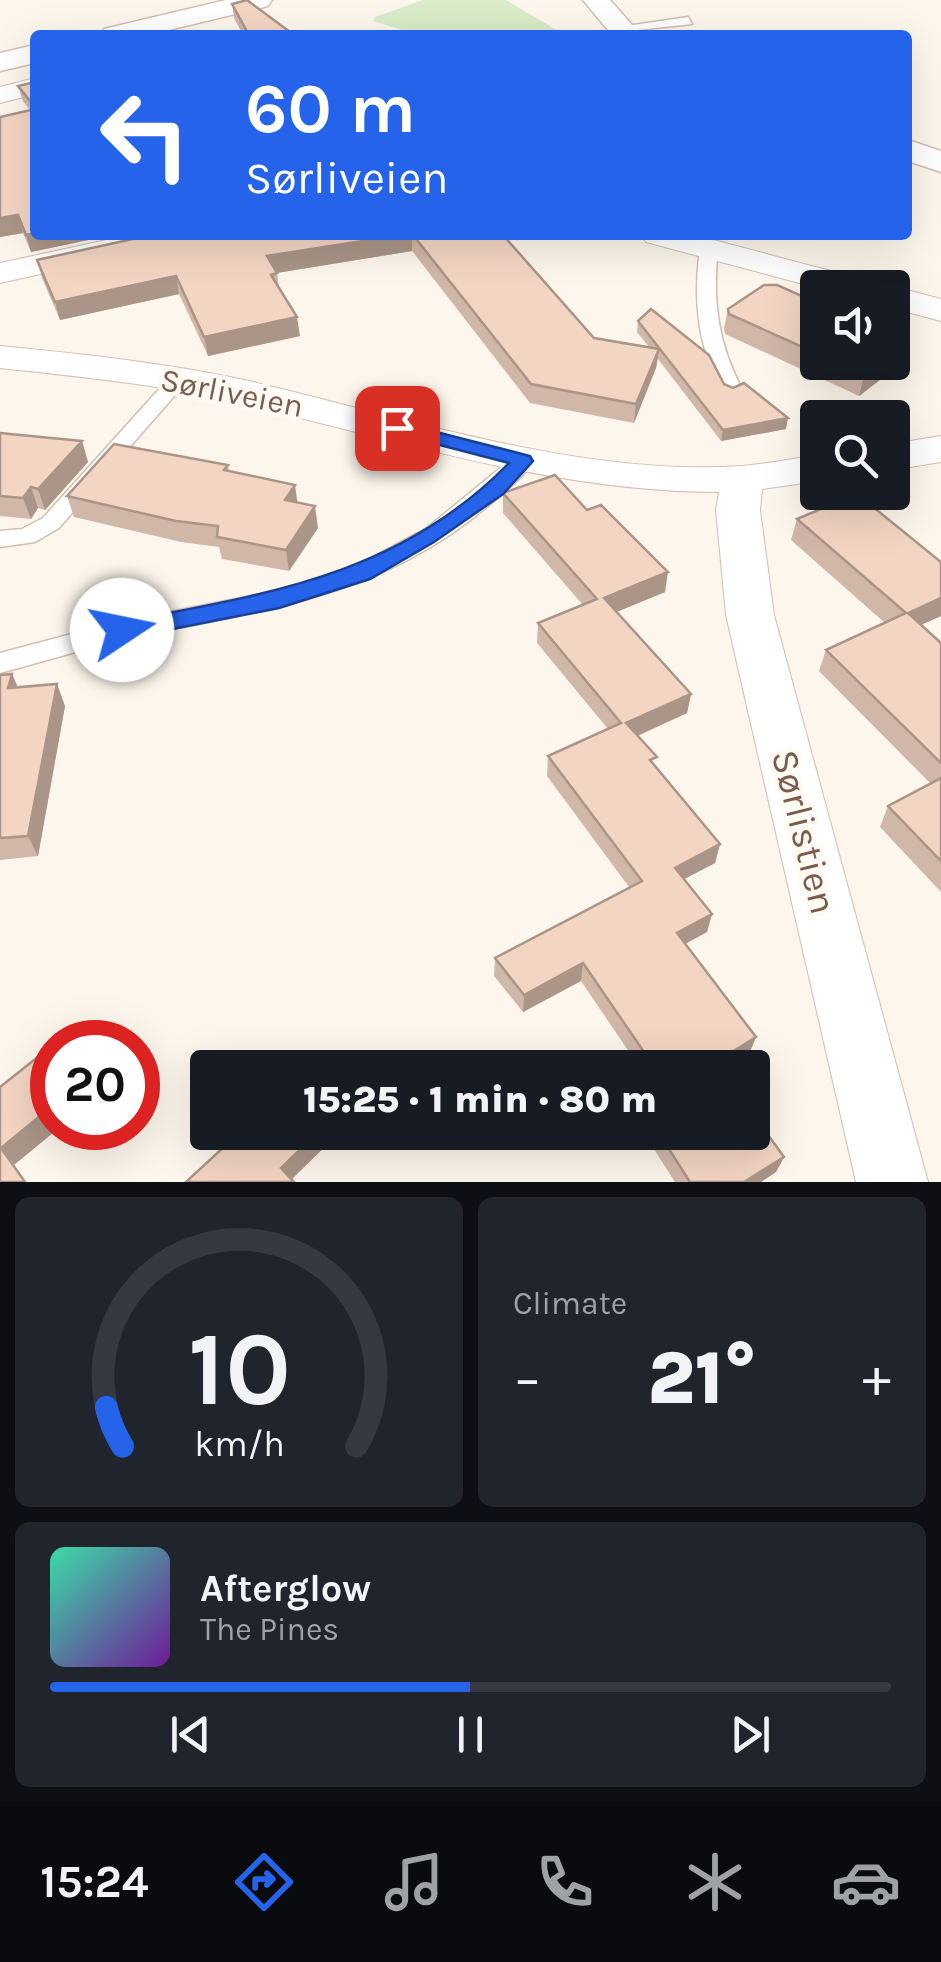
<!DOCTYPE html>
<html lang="en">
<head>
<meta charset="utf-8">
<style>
	body { margin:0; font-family:Karla,sans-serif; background:#20242c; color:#f1f3f6; height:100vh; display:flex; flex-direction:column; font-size:38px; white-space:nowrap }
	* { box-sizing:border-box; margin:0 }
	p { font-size:32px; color:#9ea1a6 }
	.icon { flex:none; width:55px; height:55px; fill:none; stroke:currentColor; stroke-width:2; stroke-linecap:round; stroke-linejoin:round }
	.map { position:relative; height:1182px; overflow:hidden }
	.drawer { display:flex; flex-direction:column; gap:15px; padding:15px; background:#0d0f14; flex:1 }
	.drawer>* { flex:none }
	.hud { position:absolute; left:30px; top:30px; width:882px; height:210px; border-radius:10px; box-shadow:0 10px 40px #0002; background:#2563eb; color:#fff; overflow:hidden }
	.controls { position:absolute; left:800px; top:270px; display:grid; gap:20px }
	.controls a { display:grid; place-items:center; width:110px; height:110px; border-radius:10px; background:#171b24; box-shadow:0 10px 40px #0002; font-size:50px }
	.speed { position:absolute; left:30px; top:1020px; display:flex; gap:20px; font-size:50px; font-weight:700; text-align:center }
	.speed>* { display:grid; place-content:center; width:130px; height:130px; border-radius:50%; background:#171b24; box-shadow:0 10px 40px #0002; line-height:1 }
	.speed .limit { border:15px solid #d22; background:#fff; color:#111 }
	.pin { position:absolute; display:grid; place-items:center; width:85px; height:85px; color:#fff; margin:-42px; border-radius:20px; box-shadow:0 5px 15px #0006 }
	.me { position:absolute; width:110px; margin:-55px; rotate:79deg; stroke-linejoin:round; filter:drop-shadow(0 0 8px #0008) }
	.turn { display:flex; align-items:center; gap:35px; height:210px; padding:0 50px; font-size:45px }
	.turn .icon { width:130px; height:130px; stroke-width:2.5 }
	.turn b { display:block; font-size:70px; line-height:85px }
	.big { font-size:75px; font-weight:800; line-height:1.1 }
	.drawer .card { flex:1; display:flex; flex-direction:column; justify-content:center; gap:15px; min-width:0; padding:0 35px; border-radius:15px; background:#20242c }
	.drawer .dial { align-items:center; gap:0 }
	.dial svg { height:260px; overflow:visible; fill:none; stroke:#363941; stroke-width:7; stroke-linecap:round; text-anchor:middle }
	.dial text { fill:#f1f3f6; stroke:none }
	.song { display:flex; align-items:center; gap:30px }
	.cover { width:120px; height:120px; border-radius:15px; background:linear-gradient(135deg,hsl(160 70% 55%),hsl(280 70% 35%)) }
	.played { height:10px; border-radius:5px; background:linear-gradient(90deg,#2563eb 50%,#363941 50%) }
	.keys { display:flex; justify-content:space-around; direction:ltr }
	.heat { display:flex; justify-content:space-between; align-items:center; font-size:55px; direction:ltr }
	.drawer .tiles { flex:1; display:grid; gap:15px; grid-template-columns:1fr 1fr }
	.card:last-child { grid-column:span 2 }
	.trip { position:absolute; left:190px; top:1050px; width:580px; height:100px; border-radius:10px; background:#171b24; box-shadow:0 10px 40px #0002; font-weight:800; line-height:100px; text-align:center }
	.menu { display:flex; height:160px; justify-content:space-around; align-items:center; background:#090b0e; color:#9ea1a6 }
	.menu .icon { width:70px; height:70px }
	.menu .on { color:#2563eb }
	.menu b { font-size:45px; color:#f1f3f6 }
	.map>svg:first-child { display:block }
	.green { fill:#d8ecc9 }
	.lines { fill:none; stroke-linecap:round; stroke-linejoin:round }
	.service-casing { stroke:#d1beb0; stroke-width:3 }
	.minor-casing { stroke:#d1beb0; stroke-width:2 }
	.tertiary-casing { stroke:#d1beb0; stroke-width:3 }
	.secondary-casing { stroke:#d6c0b0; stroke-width:3 }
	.service { fill:#fff; fill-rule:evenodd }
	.minor { fill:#fff; fill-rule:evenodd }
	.tertiary { fill:#fff; fill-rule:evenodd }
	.secondary { fill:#fff; fill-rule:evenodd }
	.wall { fill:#d1b7a8 }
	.shaded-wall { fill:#aa9588 }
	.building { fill:#f3d5c3; stroke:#aa9588; stroke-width:2.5 }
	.route { fill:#2563eb; stroke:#184099; stroke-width:2.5 }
	.labels { text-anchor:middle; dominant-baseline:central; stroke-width:9; stroke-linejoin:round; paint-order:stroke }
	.street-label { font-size:32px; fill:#7a5c4d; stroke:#fffaf3 }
	.near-street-label { font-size:38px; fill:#7a5c4d; stroke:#fffaf3 }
</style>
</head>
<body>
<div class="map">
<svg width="941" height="1182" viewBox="0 0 941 1182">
	<rect width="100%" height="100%" fill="#fdf6ec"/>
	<polygon class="green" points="423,0 506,0 565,35 418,35 373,21 375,17"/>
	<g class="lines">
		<defs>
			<g id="service">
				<polygon points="688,17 692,24 619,32 613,28"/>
				<path d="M 709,244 L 718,249 C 712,300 718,343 742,389 L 732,395 L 725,393 C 697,349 693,300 700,249 Z"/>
				<polygon points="176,376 186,382 183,386 59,528 35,542 0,547 0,531 22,529 43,518 169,378"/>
				<path d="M 523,454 L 534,461 C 518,483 494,501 473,518 C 366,601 253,611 125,639 C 83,649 42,662 0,673 L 0,653 L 109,624 L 282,590 L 349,570 L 427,528 L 515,456 Z"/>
			</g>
			<g id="minor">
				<polygon points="35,78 35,94 0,103 0,87"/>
				<polygon points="130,235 191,235 186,242 0,283 0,263"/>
				<polygon points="641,235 695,235 868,281 873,288 818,288 646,242"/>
				<polygon points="892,286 941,299 941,321 892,308 892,288 888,288"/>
				<path d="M 0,346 C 83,354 167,363 249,381 C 404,417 581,477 742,466 C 767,464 793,459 818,455 L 818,481 L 762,489 L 760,510 L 774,615 L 928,1182 L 856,1182 L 726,615 L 716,510 L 719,492 C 557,492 404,442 248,405 C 167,385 83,377 0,368 Z"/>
				<polygon points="941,436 941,462 892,470 892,444"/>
			</g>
			<g id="tertiary">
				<polygon points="583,0 610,0 641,35 612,35"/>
				<polygon points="908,140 941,151 941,172 908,161"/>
			</g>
			<g id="secondary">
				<polygon points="226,0 272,0 268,6 148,35 100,35 104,29"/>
				<polygon points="35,45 35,63 0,71 0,53"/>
			</g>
		</defs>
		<use href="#service" class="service-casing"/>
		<use href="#minor" class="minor-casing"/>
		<use href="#tertiary" class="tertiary-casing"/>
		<use href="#secondary" class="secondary-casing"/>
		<use href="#service" class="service"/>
		<use href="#minor" class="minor"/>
		<use href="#tertiary" class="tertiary"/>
		<use href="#secondary" class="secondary"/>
	</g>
	<g class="wall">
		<polygon points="232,4 294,35 243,35 234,18"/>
		<polygon points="35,76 35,235 112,235 31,252 23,233 0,237 30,110 23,101 18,86 31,83"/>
		<polygon points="151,235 503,235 594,338 649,347 637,332 638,321 786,429 721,441 658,359 656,368 634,423 530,403 412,251 277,273 279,287 300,336 208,356 179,294 60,320 42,278 37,260"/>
		<polygon points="818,303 818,362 892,362 907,344 901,364 859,396 725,334 724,328 728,309"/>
		<polygon points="0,433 82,441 88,462 45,510 38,508 31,519 0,516"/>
		<polygon points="228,465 229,471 297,502 318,528 289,571 222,559 219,547 181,542 74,517 67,496"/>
		<polygon points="503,493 665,592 616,612 691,694 687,713 638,736 656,767 720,844 715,863 684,879 712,914 707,932 685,944 756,1037 749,1054 728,1068 640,1068 581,981 523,1012 494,976 495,958 629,887 547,776 548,756 608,729 537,643 538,623 583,605 503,513"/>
		<polygon points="797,519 941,562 941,616 921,625 941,643 941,892 880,827 888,806 931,784 819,671 826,650 885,623 791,540"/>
		<polygon points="12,674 18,688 65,706 38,856 0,860 0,675"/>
		<polygon points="643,1132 752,1132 784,1157 776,1172 761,1182 675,1182"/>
	</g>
	<g class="shaded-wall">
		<polygon points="18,215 23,233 0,237 0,218"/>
		<polygon points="35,233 35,235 112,235 31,252 26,235"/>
		<polygon points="401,235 412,235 412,251 270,274 267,256"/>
		<polygon points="176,276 179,294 60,320 55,302"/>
		<polygon points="297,317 300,336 208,356 204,337"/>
		<polygon points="907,344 901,364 859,396 864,376 883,362 892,362 892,355"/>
		<polygon points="659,349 656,368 634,423 636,404"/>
		<polygon points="788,418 786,429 721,441 723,430"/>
		<polygon points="82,441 88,462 45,510 38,489"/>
		<polygon points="295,485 298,506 285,500"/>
		<polygon points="31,487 38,508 31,519 23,498"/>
		<polygon points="315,506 318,528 289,571 286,550"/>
		<polygon points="668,572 665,592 602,618 604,598"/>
		<polygon points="941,598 941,616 900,634 908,613"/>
		<polygon points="12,674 21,695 8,688"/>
		<polygon points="57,684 65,706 38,856 28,836"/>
		<polygon points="691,694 687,713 623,742 626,723"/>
		<polygon points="720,844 715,863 671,886 675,868"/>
		<polygon points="712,914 707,932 672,951 677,933"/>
		<polygon points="583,963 581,981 523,1012 524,995"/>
		<polygon points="756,1037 749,1054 728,1068 714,1068 716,1062"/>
		<polygon points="52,1106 52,1128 59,1128 14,1165 1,1148"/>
		<polygon points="318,1132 340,1132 289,1182 281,1168"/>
		<polygon points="784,1157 776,1172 761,1182 744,1182"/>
	</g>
	<g class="building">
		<polygon points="247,0 294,35 249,35 232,4"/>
		<polygon points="35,76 35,107 18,86 31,83"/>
		<polygon points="35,109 35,233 26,235 18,215 0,218 0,117"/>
		<polygon points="151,235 401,235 267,256 277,273 271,275 297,317 204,337 176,276 55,302 37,260"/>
		<polygon points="413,235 503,235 594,338 659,349 636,404 531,384"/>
		<polygon points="764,285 777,285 818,303 818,354 729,314 728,309"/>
		<polygon points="651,309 709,355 724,384 733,388 744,383 788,418 723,430 638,321"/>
		<polygon points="892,338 907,344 892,355"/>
		<polygon points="835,362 883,362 864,376"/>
		<polygon points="0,433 82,441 38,489 31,487 23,498 0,496"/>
		<polygon points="114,444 228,465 224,470 295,485 285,500 315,506 286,550 217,537 218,526 176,521 67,496"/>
		<polygon points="555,475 587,510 601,505 668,572 604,598 691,694 626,723 657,757 650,760 720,844 675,868 712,914 677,933 756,1037 716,1062 720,1068 655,1068 583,963 524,995 495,958 642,881 548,756 621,723 538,623 597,599 503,493"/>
		<polygon points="857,494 941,562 941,598 908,613 941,643 941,763 826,650 906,613 797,519"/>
		<polygon points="12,674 8,688 57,684 28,836 0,838 0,675"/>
		<polygon points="941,778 941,861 888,806"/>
		<polygon points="44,1052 52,1063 52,1106 1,1148 25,1182 0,1182 0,1087"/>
		<polygon points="752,1113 784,1157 744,1182 690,1182 658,1132 752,1132"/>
		<polygon points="240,1132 318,1132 281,1168 294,1182 186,1182"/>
	</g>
	<path class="route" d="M 397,422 L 530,456 L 533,461 L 503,494 L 434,542 L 370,579 L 279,608 L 122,639 L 113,636 L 110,630 L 122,622 C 267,594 400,575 509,463 L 390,432 L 390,423 Z"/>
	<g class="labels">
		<g class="street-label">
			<text transform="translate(232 393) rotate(11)">Sørliveien</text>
		</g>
		<g class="near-street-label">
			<text transform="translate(804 832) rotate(76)">Sørlistien</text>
		</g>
	</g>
</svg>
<div class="controls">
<a><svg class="icon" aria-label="sound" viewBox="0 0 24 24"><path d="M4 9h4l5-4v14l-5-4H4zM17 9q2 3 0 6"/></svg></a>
<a><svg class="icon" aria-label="search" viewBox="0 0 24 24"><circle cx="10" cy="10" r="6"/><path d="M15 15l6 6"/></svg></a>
</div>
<div class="speed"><div class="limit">20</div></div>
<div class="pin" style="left:397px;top:428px;background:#d93025"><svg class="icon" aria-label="arrive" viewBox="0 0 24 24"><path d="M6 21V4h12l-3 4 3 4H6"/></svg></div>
<svg class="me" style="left:122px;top:630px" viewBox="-20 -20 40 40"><circle r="19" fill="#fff"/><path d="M0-13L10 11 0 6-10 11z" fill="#2563eb"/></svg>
<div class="trip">15:25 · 1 min · 80 m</div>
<div class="hud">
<div class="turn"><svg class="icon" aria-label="left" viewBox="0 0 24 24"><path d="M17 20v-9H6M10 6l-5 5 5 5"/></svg><div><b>60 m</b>Sørliveien</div></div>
</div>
</div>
<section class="drawer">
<div class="tiles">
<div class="card dial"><svg viewBox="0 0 100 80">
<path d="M14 69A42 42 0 1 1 86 69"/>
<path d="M14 69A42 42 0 0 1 9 57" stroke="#2563eb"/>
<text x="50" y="56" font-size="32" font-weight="700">10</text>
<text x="50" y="72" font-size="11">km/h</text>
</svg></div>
<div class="card"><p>Climate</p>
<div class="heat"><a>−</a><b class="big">21°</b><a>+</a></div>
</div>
<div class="card">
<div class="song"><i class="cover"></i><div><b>Afterglow</b><p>The Pines</p></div></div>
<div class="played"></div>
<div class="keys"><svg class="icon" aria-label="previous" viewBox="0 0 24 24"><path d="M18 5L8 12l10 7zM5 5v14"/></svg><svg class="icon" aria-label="pause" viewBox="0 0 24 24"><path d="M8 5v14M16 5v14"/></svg><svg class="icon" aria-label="next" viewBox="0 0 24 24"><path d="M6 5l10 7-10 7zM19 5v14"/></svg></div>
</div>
</div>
</section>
<nav class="menu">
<b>15:24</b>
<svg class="icon on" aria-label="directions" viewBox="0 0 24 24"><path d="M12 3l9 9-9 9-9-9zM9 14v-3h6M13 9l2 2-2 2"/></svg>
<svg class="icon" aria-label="music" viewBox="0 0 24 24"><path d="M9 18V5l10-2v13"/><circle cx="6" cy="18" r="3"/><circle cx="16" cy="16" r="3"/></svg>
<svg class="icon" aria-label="phone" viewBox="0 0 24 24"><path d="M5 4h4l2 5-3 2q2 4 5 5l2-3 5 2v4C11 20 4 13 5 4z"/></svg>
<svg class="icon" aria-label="climate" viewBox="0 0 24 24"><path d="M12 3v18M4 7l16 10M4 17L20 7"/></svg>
<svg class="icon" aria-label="car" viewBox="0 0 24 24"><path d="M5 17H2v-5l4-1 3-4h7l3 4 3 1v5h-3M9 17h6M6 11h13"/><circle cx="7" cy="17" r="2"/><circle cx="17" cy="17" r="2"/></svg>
</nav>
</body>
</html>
